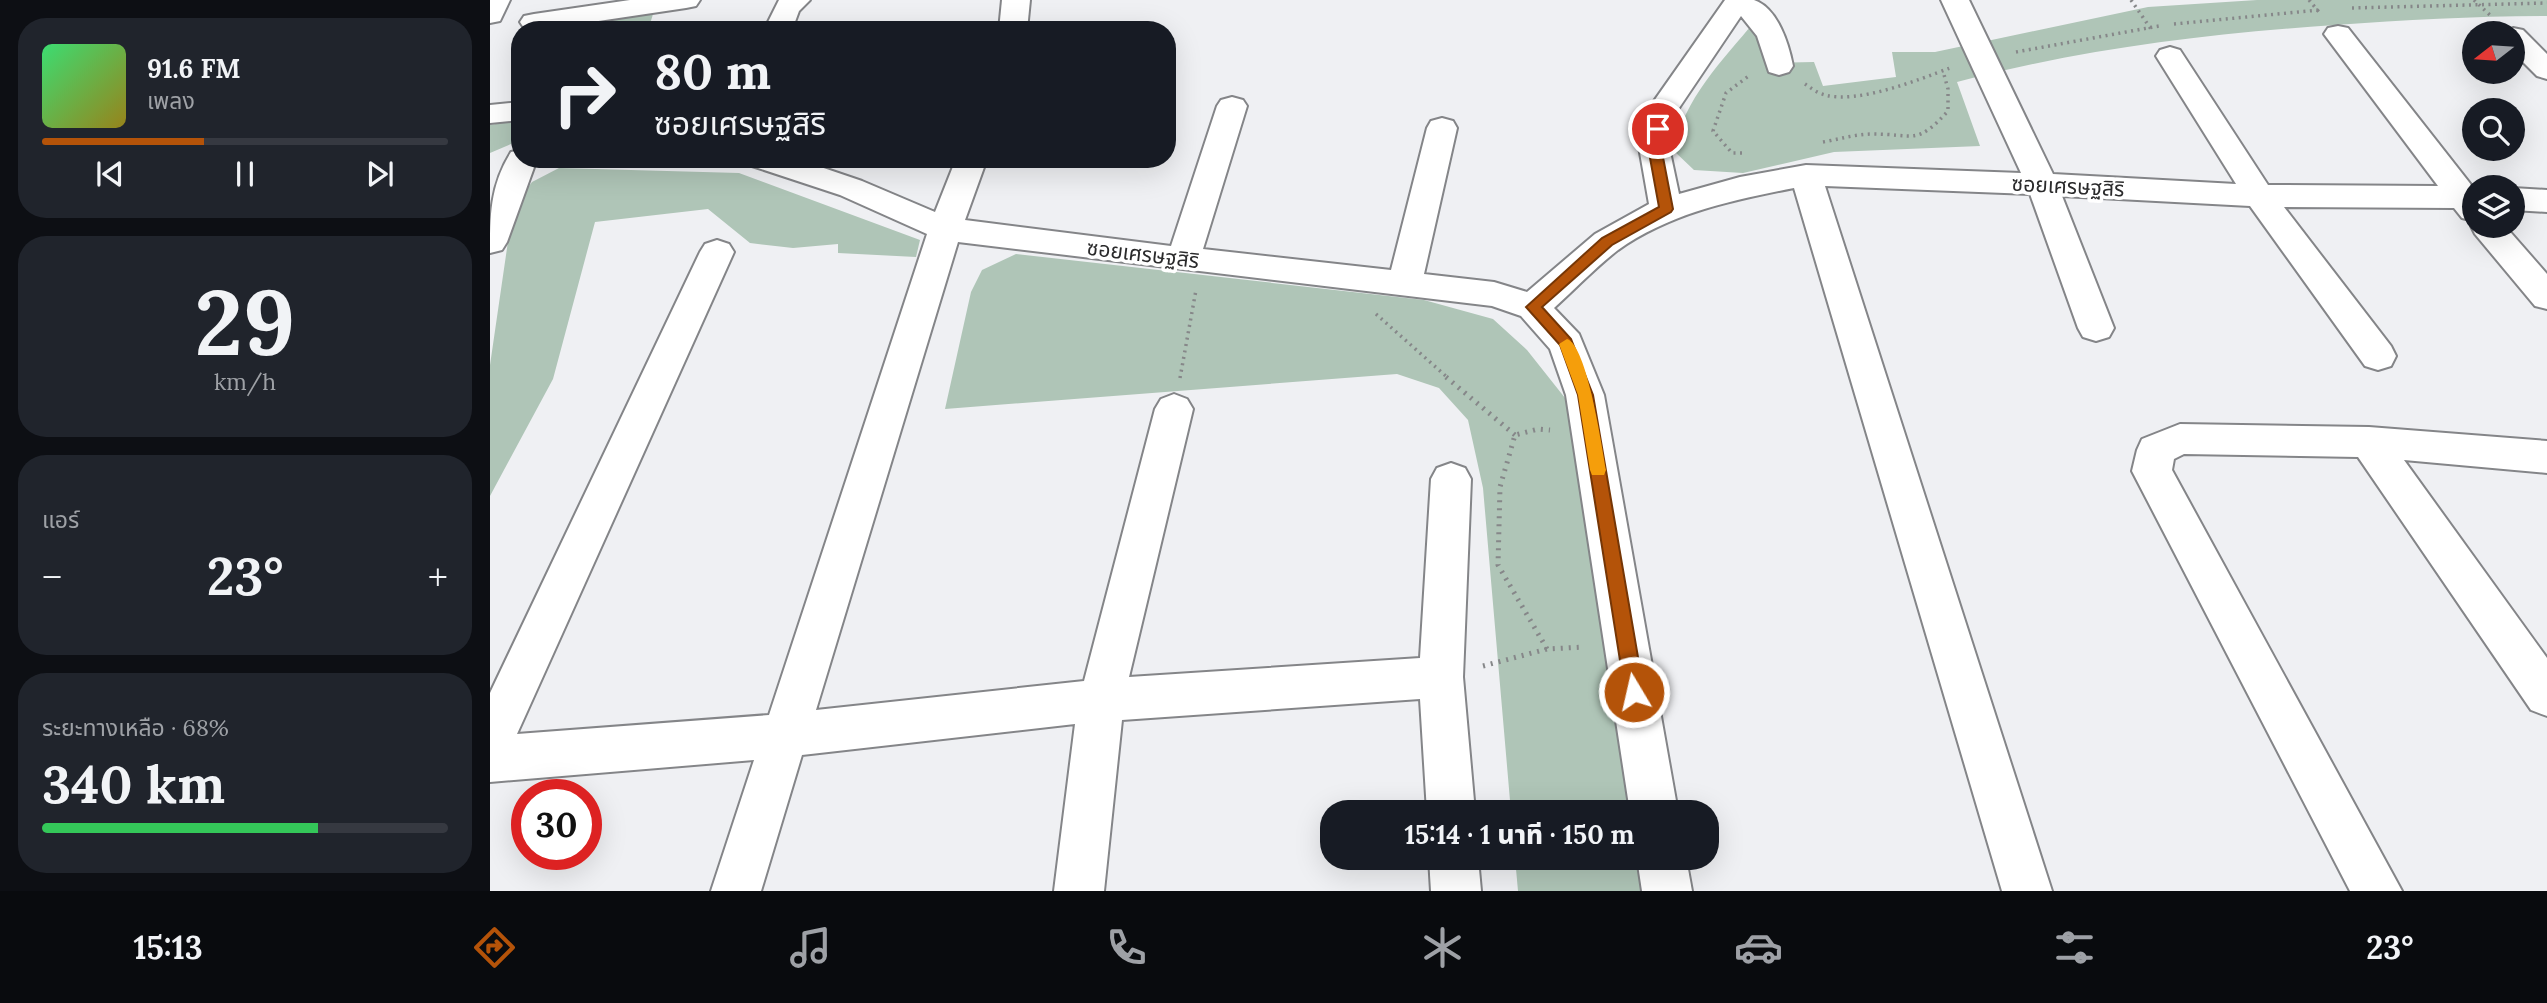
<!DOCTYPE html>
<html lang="th">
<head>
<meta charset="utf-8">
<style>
	body { margin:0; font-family:Lora,"Noto Sans Thai",serif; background:#20242c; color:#f1f3f6; height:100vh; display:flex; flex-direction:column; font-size:26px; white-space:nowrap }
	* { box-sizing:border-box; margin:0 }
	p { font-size:23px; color:#9ea1a6 }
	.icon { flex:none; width:38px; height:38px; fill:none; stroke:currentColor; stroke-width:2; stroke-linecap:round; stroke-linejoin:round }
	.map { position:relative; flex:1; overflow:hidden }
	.sheet { display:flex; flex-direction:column; gap:18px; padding:18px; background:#0d0f14; width:490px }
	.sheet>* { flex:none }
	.banner { position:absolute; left:21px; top:21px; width:665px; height:147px; border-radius:28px; box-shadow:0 7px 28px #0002; background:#171b24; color:#f1f3f6; overflow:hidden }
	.needle { width:46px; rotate:253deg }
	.controls { position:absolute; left:1972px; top:21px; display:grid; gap:14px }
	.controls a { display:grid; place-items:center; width:63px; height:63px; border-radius:50%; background:#171b24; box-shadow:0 7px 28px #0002; font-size:35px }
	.speed { position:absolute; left:21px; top:779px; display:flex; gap:14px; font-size:35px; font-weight:700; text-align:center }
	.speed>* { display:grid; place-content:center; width:91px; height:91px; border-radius:50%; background:#171b24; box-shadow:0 7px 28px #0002; line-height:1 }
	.speed .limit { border:10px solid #d22; background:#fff; color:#111 }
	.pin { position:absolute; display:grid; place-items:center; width:60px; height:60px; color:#fff; margin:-30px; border:4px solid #fff; border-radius:50%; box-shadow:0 2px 7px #0007 }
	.me { position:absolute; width:77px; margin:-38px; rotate:351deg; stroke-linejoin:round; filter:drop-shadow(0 0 5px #0008) }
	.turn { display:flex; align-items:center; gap:24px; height:147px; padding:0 28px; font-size:32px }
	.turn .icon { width:91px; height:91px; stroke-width:2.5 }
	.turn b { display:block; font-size:49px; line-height:60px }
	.big { font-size:52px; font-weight:800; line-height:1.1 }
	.sheet .card { flex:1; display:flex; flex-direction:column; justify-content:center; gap:10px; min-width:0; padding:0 24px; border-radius:28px; background:#20242c }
	.sheet .dial { align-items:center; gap:0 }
	.dial b { font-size:91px; line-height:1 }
	.song { display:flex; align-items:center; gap:21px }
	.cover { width:84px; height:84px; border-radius:10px; background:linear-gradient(135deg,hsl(140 70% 55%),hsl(50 70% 35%)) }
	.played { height:7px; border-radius:4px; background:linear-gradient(90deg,#b45309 40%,#363941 40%) }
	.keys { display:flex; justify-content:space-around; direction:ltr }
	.heat { display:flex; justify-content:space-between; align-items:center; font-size:38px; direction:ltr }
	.charge { height:10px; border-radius:5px; background:linear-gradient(90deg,#34c759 68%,#363941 0) }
	.trip { position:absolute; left:830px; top:800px; width:399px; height:70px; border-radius:28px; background:#171b24; box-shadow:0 7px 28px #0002; font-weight:800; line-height:70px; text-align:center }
	.tab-bar { display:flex; height:112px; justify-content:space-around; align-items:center; background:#090b0e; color:#9ea1a6 }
	.tab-bar .icon { width:49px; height:49px }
	.tab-bar .current { color:#b45309 }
	.tab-bar b { font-size:32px; color:#f1f3f6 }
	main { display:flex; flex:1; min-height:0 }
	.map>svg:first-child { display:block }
	.green { fill:#afc5b7 }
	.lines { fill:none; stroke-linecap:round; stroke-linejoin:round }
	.minor-casing { stroke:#848588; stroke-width:4 }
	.path-far1 { stroke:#868789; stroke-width:3.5; stroke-dasharray:2 4.5; stroke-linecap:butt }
	.path { stroke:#868789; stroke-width:5; stroke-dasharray:2 6; stroke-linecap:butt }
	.minor { fill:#fff; fill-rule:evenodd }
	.route { fill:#b45309; stroke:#753606; stroke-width:2 }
	.slow { fill:#f59e0b }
	.labels { text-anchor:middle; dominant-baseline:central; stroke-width:7; stroke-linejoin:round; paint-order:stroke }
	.street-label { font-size:21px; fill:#2a2a2b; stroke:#fff }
</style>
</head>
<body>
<main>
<section class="sheet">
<div class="card">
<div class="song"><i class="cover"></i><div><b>91.6 FM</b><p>เพลง</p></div></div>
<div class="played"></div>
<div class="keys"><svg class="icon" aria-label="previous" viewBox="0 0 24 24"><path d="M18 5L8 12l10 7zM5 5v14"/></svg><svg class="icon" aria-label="pause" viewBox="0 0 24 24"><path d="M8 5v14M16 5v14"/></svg><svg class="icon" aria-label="next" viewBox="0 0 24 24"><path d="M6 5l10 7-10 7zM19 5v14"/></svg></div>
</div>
<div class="card dial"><b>29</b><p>km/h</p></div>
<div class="card"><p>แอร์</p>
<div class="heat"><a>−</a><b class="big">23°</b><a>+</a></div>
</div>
<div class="card"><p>ระยะทางเหลือ · 68%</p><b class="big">340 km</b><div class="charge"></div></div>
</section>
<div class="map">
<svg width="2057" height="891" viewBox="0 0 2057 891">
	<rect width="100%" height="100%" fill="#eff0f3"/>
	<g class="green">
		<path d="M 1767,0 L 2057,0 L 2057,16 C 1986,16 1916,20 1845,25 C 1717,34 1591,49 1467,82 L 1490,146 L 1344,152 L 1253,173 L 1204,170 L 1184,151 C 1193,99 1233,60 1265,21 L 1276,63 L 1324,62 L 1333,86 L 1406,77 L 1402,52 L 1445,52 L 1658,7 Z"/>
		<polygon points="164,11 158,30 68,30 70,25"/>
		<polygon points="18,122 30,125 30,137 21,144 0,153 0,125"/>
		<polygon points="69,168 249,173 430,240 426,257 348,253 348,244 303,248 260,243 218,209 105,222 63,379 0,496 0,365 23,207 42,182"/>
		<polygon points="526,254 934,300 1003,319 1037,350 1079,403 1141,812 1021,812 993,488 978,420 949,388 907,374 455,409 481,292 492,270"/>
		<polygon points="1025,858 1148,858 1153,891 1028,891"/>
	</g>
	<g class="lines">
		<defs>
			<g id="minor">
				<polygon points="0,0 20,0 10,21 0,23"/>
				<polygon points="140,0 210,0 206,6 196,8 48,30 34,28 30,22 34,16 44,14"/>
				<polygon points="289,0 320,0 309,11 302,30 274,30"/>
				<polygon points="512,0 540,0 537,30 509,30"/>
				<path d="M 1235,0 C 1244,0 1256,0 1264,0 C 1288,8 1299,45 1303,66 L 1299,72 L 1289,75 L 1279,72 L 1267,36 L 1251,16 L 1187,111 L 1179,147 L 1189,194 L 1250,177 L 1316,165 L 1531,173 L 1451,0 L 1479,0 L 1563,174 L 1746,184 L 1666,56 L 1670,50 L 1680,47 L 1690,50 L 1778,185 L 1948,186 L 1834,34 L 1838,28 L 1848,26 L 1858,28 L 1982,186 L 1987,187 L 1984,187 L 1984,226 L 2015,226 L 2057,274 L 2057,309 L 2045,306 L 1985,234 L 1981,226 L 1984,221 L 1972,218 L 1964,208 L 1794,207 L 1901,346 L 1906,356 L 1901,366 L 1888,370 L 1875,366 L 1760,206 L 1572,196 L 1624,328 L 1619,337 L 1606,341 L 1593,337 L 1588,328 L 1540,194 L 1335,186 L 1562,891 L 1512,891 L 1304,188 C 1243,200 1180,213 1128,250 C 1106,267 1085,289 1064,308 L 1089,334 L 1114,395 L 1188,812 L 1140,812 L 1076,395 L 1060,349 L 1031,316 L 1002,306 L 468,242 L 326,710 L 594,681 L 665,409 L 671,399 L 684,394 L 697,399 L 703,409 L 639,677 L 930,658 L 941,479 L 947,468 L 961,463 L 975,468 L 981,479 L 973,677 L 985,812 L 937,812 L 930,699 L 632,720 L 614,891 L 564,891 L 585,724 L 312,755 L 271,891 L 221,891 L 264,760 L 0,782 L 0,693 L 210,252 L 215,244 L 227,240 L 239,244 L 244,252 L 27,734 L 279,715 L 437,234 L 350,195 L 262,166 L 258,159 L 307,159 L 372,181 L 445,212 L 466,159 L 497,159 L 475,220 L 681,246 L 727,106 L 731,100 L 742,97 L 753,100 L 757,106 L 713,249 L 901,270 L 937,128 L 941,121 L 952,118 L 963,121 L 967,128 L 934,274 L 1004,282 L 1037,292 L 1105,234 L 1159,204 L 1149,147 L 1157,111 Z"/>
				<polygon points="2023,28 2033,30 2057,54 2057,79 2047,76 2023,52 2023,33 2011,33"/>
				<polygon points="30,102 30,120 0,123 0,105"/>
				<path d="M 30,150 L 30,159 L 47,159 L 17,242 L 12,250 L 0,253 C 0,215 0,186 21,152 Z"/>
				<polygon points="2023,188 2057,190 2057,212 2023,210"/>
				<polygon points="1690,424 1879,427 2057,441 2057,473 1914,460 2057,658 2057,716 2041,710 1868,457 1694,454 1684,459 1682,470 1912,891 1860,891 1642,471 1647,450 1652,439"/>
				<polygon points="939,858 988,858 991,891 941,891"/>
				<polygon points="1147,858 1196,858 1202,891 1152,891"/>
			</g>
		</defs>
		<use href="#minor" class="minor-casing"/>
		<g class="path-far1">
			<polyline points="1641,0 1661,29"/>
			<polyline points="1819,0 1829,12"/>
			<polyline points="1984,0 2002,17"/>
			<polyline points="1862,8 2057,3"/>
			<polyline points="1684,24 1829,10"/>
			<polyline points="1526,52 1669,26"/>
			<path d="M 1315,84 C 1321,88 1327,93 1335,95 C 1368,104 1428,80 1460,68"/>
			<path d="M 1333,142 C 1350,139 1366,134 1383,134 C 1425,134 1426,146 1458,111 L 1458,89 L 1453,71"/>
			<polyline points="1252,153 1242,153 1223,131 1236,93 1260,75"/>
			<polyline points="886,314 958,378"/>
			<polyline points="690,378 706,290"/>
		</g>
		<g class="path">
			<polyline points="956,377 1025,435"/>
			<polyline points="1057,649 1008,565 1010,487 1025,435 1048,429 1060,430"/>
			<polyline points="993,666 1057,649 1094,647"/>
		</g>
		<use href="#minor" class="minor"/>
	</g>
	<polygon class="route" points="1168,125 1174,129 1171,147 1183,209 1181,212 1122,245 1052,307 1081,339 1103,395 1154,692 1151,698 1144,700 1138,698 1135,692 1088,395 1070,345 1036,307 1112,238 1169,207 1158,147 1162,129"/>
	<path class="slow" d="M 1077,339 C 1097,345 1112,448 1116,470 L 1114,475 L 1102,475 L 1100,470 L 1088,395 L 1069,344 Z"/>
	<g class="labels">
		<g class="street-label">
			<text transform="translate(1578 186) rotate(3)">ซอยเศรษฐสิริ</text>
			<text transform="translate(653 254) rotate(7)">ซอยเศรษฐสิริ</text>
		</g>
	</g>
</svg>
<div class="controls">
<a><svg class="needle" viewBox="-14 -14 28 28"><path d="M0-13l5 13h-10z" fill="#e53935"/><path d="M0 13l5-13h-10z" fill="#9ea1a6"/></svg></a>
<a><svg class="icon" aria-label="search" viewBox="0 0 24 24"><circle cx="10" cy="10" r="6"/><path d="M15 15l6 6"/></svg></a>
<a><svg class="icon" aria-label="layers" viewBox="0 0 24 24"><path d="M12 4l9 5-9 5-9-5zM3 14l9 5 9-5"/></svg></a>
</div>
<div class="speed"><div class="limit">30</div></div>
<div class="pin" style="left:1168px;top:129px;background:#d93025"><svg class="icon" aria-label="arrive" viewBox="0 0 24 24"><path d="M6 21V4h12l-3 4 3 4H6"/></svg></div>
<svg class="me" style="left:1144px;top:692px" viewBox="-20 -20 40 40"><circle r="17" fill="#b45309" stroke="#fff" stroke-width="3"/><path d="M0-11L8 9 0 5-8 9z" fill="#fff"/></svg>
<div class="trip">15:14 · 1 นาที · 150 m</div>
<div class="banner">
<div class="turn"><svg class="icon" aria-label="right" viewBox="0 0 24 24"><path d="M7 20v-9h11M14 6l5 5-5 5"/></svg><div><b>80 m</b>ซอยเศรษฐสิริ</div></div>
</div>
</div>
</main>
<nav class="tab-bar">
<b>15:13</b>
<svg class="icon current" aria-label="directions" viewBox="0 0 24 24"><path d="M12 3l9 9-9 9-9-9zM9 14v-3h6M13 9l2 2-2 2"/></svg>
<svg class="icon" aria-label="music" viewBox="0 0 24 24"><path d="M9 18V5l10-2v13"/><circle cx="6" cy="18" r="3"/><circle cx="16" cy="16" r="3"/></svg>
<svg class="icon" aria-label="phone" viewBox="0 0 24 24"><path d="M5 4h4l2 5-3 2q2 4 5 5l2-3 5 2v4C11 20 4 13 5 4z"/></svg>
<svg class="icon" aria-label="climate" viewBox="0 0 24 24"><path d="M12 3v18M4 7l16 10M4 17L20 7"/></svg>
<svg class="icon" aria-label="car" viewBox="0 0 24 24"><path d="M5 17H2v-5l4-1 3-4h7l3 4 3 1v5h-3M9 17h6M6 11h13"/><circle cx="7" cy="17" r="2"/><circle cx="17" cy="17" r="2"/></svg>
<svg class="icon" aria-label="filters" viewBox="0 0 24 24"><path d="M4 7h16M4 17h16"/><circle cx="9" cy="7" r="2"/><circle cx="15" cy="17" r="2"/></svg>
<b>23°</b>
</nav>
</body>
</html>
